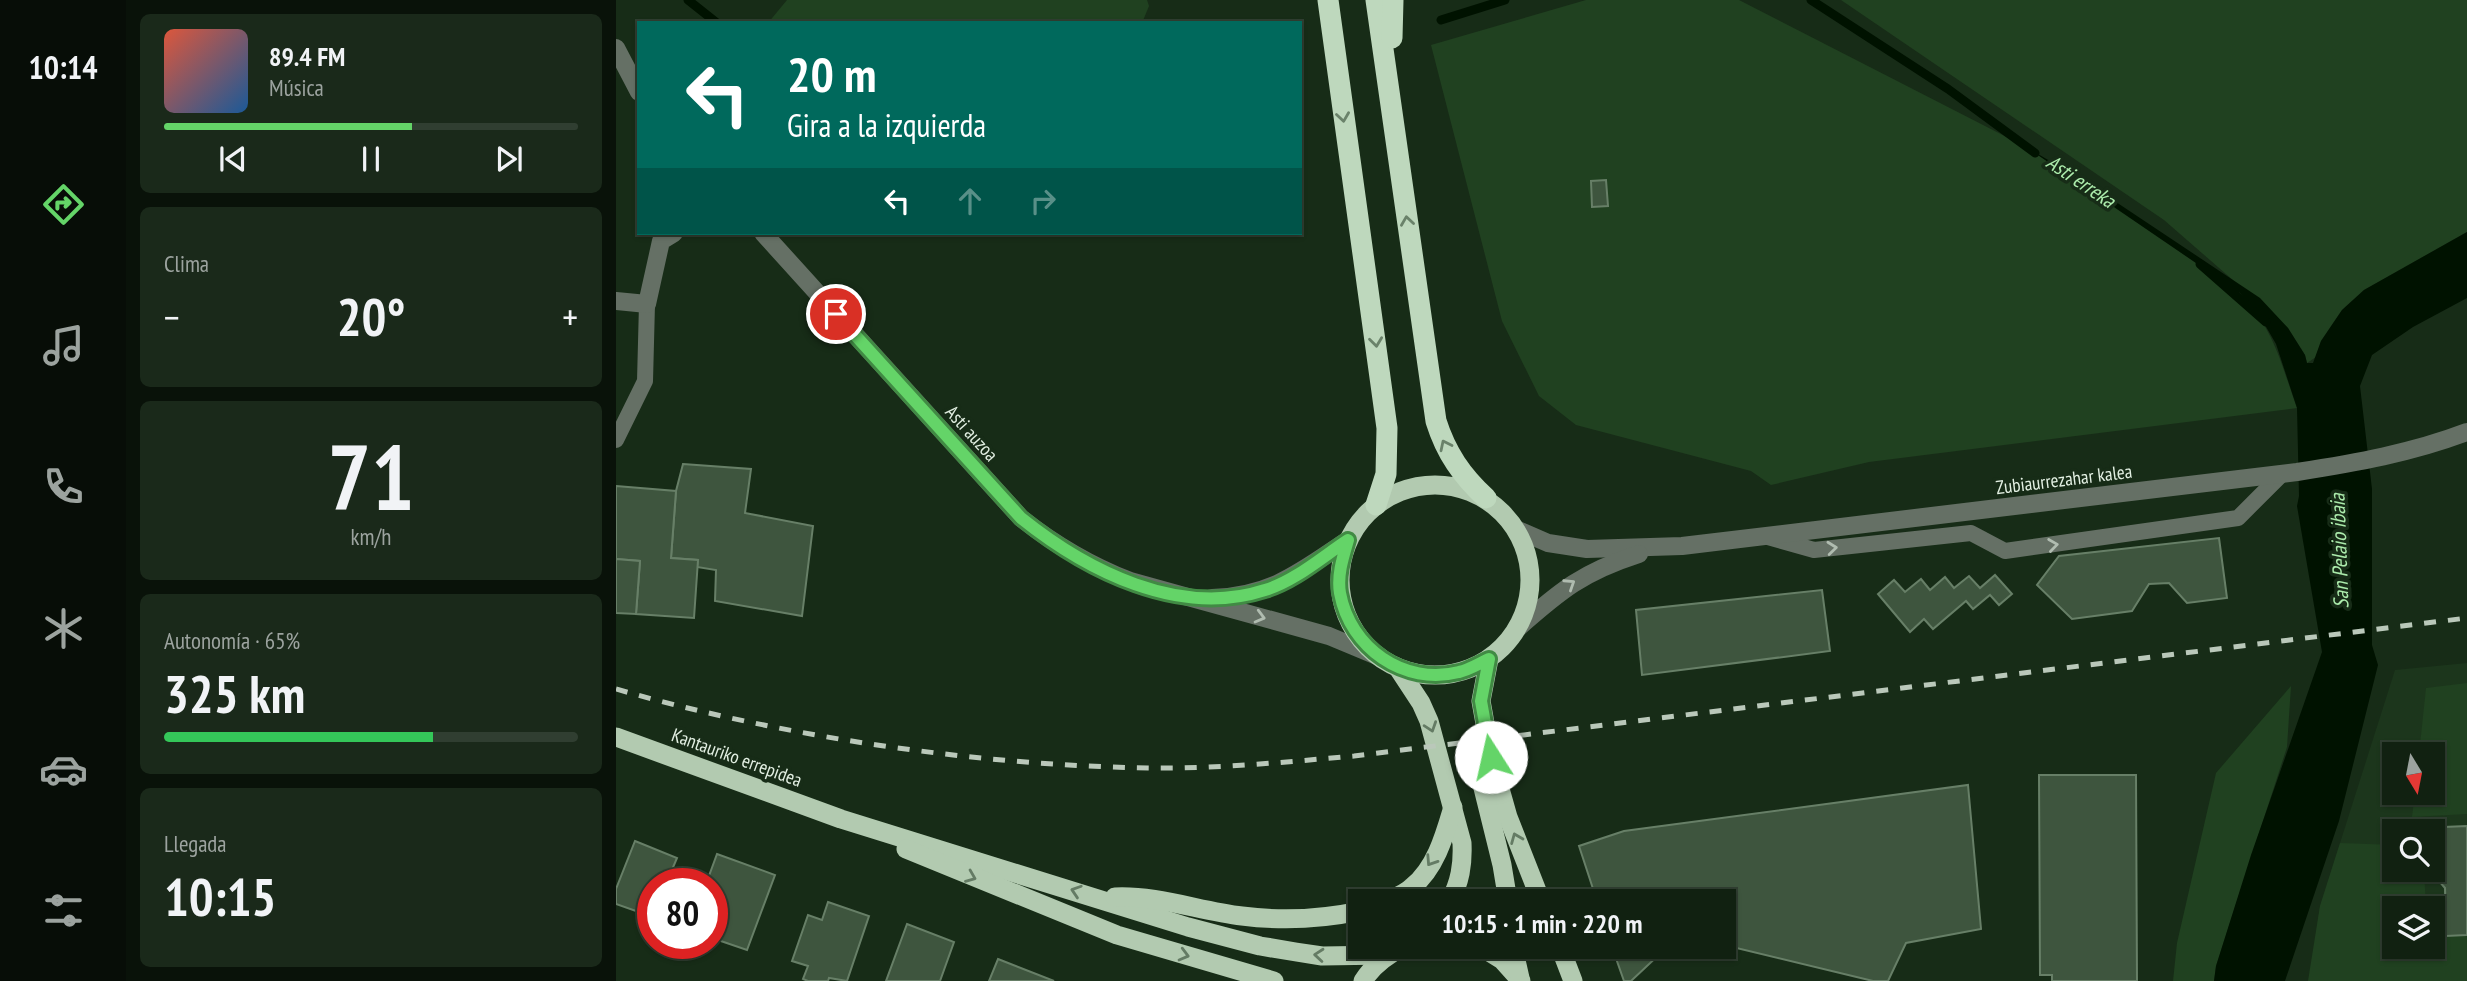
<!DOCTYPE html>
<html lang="es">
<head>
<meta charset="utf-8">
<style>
	body { margin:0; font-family:"PT Sans Narrow",sans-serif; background:#1a291a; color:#f1f3f6; height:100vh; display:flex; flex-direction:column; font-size:26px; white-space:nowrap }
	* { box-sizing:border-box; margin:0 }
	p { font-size:23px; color:#9ca39f }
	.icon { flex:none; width:38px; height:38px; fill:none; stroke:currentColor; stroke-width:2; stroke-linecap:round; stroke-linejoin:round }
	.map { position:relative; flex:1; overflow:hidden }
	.details { display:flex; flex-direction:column; gap:14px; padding:14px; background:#091209; width:490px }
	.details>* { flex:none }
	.top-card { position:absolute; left:21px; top:21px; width:665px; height:214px; border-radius:0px; box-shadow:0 2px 5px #0004,0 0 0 2px #303e31; background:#00695c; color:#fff; overflow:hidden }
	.needle { width:46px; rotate:170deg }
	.fabs { position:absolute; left:1766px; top:742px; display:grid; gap:14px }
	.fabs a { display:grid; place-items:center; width:63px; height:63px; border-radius:0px; background:#112111; box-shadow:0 2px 5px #0004,0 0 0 2px #303e31; font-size:35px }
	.speed { position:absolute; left:21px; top:868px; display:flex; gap:14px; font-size:35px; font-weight:700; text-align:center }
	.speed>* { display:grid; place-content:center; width:91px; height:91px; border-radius:50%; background:#112111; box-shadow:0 2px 5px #0004,0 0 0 2px #303e31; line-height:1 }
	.speed .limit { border:10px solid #d22; background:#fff; color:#111 }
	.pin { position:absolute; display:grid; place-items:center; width:60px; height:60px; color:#fff; margin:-30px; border:4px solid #fff; border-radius:50%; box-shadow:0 2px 7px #0007 }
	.me { position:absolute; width:77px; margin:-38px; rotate:350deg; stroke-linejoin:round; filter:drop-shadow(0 0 5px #0008) }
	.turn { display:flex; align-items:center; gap:24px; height:147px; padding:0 35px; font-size:32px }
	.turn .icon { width:91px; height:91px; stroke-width:2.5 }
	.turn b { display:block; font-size:49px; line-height:60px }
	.lanes { display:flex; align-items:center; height:66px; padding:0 35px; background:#0003; justify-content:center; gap:35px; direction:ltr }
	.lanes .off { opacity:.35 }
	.big { font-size:52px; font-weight:800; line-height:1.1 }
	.details .widget { flex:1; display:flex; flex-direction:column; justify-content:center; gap:10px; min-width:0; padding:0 24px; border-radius:10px; background:#1a291a }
	.details .dial { align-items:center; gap:0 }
	.dial b { font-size:91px; line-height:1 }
	.song { display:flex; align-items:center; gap:21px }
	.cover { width:84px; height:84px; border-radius:10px; background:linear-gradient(135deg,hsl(10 70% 55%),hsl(210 70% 35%)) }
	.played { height:7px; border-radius:4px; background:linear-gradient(90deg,#64d468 60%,#303e31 60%) }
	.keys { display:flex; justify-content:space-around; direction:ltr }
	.heat { display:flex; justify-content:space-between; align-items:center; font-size:38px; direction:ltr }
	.charge { height:10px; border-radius:5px; background:linear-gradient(90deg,#34c759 65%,#303e31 0) }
	.trip { position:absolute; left:732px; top:889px; width:388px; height:70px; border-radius:0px; background:#112111; box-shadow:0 2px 5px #0004,0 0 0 2px #303e31; font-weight:800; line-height:70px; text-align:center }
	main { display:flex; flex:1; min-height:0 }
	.dock { display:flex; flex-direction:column; width:126px; justify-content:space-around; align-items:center; background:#070d07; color:#9ca39f }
	.dock .icon { width:49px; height:49px }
	.dock .on { color:#64d468 }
	.dock b { font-size:32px; color:#f1f3f6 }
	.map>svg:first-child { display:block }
	.built { fill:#1c361c; fill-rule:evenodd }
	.green { fill:#204120 }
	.water { fill:#001200 }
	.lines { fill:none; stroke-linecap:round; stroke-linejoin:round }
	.stream { stroke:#001200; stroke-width:9 }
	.building { fill:#3e553e; stroke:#677f67; stroke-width:2 }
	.service { stroke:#657065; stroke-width:16 }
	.minor { stroke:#657065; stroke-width:18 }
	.trunk { stroke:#b2cab0; stroke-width:19 }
	.motorway { stroke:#bed8bd; stroke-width:21 }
	.rail { stroke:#bac8ba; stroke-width:5; stroke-dasharray:12 12; stroke-linecap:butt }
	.oneway { stroke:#6a826a }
	.oneway2 { stroke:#b0bcb0 }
	.oneway3 { stroke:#647b64 }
	.route-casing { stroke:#418a44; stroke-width:18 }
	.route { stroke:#64d468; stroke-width:12 }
	.labels { text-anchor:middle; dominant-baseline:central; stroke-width:7; stroke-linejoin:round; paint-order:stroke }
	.street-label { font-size:19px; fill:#e2efe2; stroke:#172c17 }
	.water-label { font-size:21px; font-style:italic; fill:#acecac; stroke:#172c17 }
</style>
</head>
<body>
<main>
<nav class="dock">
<b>10:14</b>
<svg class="icon on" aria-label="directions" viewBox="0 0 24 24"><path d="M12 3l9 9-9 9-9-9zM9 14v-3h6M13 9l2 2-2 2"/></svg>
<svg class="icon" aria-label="music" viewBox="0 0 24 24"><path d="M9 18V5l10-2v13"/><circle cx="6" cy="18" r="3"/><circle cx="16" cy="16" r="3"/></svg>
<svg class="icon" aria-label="phone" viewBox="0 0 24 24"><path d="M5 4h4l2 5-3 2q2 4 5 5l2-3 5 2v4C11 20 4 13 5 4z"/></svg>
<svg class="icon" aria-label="climate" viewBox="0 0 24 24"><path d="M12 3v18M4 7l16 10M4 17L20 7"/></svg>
<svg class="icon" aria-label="car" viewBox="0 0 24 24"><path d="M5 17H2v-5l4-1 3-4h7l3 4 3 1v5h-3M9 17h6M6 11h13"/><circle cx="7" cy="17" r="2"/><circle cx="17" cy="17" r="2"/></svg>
<svg class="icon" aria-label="filters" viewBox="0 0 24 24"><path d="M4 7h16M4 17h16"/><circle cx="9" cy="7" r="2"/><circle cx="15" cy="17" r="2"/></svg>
</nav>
<section class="details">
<div class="widget">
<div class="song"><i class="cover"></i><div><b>89.4 FM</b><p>Música</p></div></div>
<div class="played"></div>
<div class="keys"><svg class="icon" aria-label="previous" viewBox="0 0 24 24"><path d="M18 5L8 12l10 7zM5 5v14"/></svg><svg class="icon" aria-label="pause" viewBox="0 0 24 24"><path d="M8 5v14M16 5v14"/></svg><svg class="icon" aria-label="next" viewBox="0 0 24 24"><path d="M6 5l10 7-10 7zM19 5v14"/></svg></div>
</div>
<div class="widget"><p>Clima</p>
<div class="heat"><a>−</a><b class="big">20°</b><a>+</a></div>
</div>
<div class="widget dial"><b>71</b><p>km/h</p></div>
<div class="widget"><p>Autonomía · 65%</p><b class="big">325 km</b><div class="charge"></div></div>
<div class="widget"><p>Llegada</p><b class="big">10:15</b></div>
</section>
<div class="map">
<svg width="1851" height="981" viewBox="0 0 1851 981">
	<rect width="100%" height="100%" fill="#172c17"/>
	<path class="built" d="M 1851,663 L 1851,981 L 1693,981 L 1704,906 L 1779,670 ZM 1778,754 L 1816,754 L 1816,793 L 1778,793 ZM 1778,831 L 1816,831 L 1816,870 L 1778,870 ZM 1778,908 L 1816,908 L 1816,947 L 1778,947 Z"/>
	<g class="green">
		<polygon points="171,0 531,0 533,6 526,23 152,23"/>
		<path d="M 970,0 L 1123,0 L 1410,147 L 1624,293 C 1659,331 1664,361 1681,408 L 1253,462 L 1155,485 L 1135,471 L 960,425 L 923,396 L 886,321 L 815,45 Z"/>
		<polygon points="1225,0 1851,0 1851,232 1748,290 1726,310 1705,341 1700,357 1691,363 1689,355 1672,328 1548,220"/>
		<polygon points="1851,683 1851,814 1796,817 1799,793 1816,793 1816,754 1803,754 1810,688"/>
		<polygon points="1675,686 1671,747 1600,966 1598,981 1557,981 1561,943 1600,773"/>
		<polygon points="1724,843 1778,845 1778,870 1808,870 1810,908 1778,908 1778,947 1816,947 1817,935 1851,935 1851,981 1692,981 1704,906"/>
	</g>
	<polygon class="water" points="1410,147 1473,184 1644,298 1672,328 1689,355 1691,363 1697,363 1705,341 1726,310 1748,290 1851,232 1851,298 1797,327 1756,355 1744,386 1756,489 1756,645 1762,665 1723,821 1669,981 1598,981 1600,966 1635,855 1706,652 1681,506 1683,496 1681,408 1660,344 1642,313 1624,293"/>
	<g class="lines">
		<g class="stream">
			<polyline points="72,0 101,23"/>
			<polyline points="1195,0 1332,89 1419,153"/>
			<polyline points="825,20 889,0"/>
			<polyline points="1584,264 1650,322"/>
		</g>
	</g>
	<g class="building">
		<polygon points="990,180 992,206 976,207 975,181"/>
		<polygon points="67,464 135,469 129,513 197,526 186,616 99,601 100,570 81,567 82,560 55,558 60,491"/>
		<polygon points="0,486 60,491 55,558 82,560 78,618 20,614 24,561 0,559"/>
		<polygon points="1603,538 1611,598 1571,603 1553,583 1533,584 1516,611 1456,619 1421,585 1443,556"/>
		<polygon points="0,559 24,561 20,614 0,613"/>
		<polygon points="1379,575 1396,594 1383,605 1374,595 1357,609 1350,601 1317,629 1308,619 1294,632 1262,594 1278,580 1289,592 1305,579 1314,590 1329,577 1338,588 1353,576 1364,588"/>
		<polygon points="1206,590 1214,651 1026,675 1020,610"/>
		<polygon points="1423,775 1520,775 1521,981 1436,981 1436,975 1424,975"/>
		<polygon points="1352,785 1365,929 1290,943 1272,981 1257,981 1108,945 1108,901 981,901 963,846 1008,831"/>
		<polygon points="1851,826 1851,935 1830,936 1829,888 1823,881 1829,875 1828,827"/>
		<polygon points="19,841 61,858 50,884 37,884 37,917 0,904 0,889"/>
		<polygon points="101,854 159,875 131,950 96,938 96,884 90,884"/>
		<polygon points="212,902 253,916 231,981 213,978 212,981 192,981 187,979 192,966 176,961 192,915 206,920"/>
		<polygon points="291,924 338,942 324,981 270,981"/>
		<polygon points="996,947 1106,947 1107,959 1048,950 1015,981 1008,981"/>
		<polygon points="382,959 438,981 373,981"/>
	</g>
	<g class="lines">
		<g class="service">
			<polyline points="0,440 29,381 31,304"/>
			<polyline points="1152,537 1198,550 1355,533 1389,551 1622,518 1666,474"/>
		</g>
		<g class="minor">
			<polyline points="0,48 23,92"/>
			<path d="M 147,233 L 405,518 C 439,545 473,565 514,581 L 713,636 L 761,656"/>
			<polyline points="0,301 31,304 45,241 58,233"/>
			<path d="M 902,530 L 932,543 L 971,549 L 1066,546 L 1681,472 C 1739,463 1796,453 1851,432"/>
			<path d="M 596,598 C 656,596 684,572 732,540"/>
			<path d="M 902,628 C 945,590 967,572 1023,554"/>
		</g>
		<g class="trunk">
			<circle cx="819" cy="580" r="95"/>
			<polyline points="873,659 865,701 875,757 892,817 925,901"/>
			<path d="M 782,668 L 805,703 L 813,721 L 846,843 C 847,865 844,882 834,901"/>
			<polyline points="0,737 225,819 572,927 644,946 680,952 706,956 771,955"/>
			<polyline points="862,748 867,788 886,865 892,901"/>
			<polyline points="290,849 501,935 658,981"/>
			<path d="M 499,897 C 541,895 584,911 626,916 C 665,921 706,919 744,911"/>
			<path d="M 772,901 C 780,897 790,893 796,887 C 820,868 829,834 837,807"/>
			<polyline points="865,947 886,960 905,981"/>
			<polyline points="897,947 904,978"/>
			<polyline points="944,947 957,981"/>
			<path d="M 747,981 C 757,965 771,955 787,947"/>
		</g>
		<g class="motorway">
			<polyline points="712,0 771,428 770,474 760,505"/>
			<path d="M 760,0 L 820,421 C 830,453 846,476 870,498"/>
			<polyline points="776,38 777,0"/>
		</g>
		<path class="rail" d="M 0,689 C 167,737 359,765 532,768 C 601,769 670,762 738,756 L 1851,618"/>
	</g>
	<defs><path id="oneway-chevron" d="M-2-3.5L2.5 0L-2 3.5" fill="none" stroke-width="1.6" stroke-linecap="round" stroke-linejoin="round" transform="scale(1.75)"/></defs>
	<g class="oneway">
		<use href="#oneway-chevron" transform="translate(727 117) rotate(82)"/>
		<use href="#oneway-chevron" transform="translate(791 221) rotate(-98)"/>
		<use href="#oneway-chevron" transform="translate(760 342) rotate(83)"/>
		<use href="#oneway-chevron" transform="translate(829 445) rotate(-116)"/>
	</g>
	<g class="oneway2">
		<use href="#oneway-chevron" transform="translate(1437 545) rotate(-8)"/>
		<use href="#oneway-chevron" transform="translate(1216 548) rotate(-6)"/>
		<use href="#oneway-chevron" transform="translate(954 584) rotate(-33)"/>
		<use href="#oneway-chevron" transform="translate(644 617) rotate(15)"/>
	</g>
	<g class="oneway3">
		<use href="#oneway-chevron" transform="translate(815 727) rotate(71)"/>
		<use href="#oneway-chevron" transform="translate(900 838) rotate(-112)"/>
		<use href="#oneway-chevron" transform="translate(815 861) rotate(123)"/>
		<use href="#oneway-chevron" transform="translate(355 877) rotate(22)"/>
		<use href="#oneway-chevron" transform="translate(460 891) rotate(-162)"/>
		<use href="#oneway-chevron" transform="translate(568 955) rotate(15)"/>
		<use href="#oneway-chevron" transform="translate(703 955) rotate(-175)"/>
	</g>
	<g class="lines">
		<defs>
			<path id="route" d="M 220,314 L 405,518 C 471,571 563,618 649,590 C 679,581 706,557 732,540 C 727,557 721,575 724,593 C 734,648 788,686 843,672 C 853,670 864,663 873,659 L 865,701 L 875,757"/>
		</defs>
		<use href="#route" class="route-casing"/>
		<use href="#route" class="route"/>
	</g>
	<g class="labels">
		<g class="street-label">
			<text transform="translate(356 433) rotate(48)">Asti auzoa</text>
			<text transform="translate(1448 479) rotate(-7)">Zubiaurrezahar kalea</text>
			<text transform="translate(121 757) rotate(20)">Kantauriko errepidea</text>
		</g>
		<g class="water-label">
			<text transform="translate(1465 181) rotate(34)">Asti erreka</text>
			<text transform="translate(1723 551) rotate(-92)">San Pelaio ibaia</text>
		</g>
	</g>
</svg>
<div class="fabs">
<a><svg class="needle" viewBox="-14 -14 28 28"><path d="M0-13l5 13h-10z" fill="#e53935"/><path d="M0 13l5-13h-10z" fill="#9ca39f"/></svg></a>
<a><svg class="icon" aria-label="search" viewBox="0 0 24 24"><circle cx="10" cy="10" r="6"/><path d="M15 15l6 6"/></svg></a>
<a><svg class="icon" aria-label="layers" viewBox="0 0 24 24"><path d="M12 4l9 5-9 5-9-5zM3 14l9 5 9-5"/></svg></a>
</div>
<div class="speed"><div class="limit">80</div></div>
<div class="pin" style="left:220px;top:314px;background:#d93025"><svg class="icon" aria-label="arrive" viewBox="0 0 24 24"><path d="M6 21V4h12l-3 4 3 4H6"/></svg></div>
<svg class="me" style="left:875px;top:757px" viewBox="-20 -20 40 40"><circle r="19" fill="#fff"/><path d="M0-13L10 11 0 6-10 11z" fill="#64d468"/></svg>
<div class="trip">10:15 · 1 min · 220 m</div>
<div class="top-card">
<div class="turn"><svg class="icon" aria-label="left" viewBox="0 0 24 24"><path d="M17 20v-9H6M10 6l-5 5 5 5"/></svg><div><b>20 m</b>Gira a la izquierda</div></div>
<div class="lanes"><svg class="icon" aria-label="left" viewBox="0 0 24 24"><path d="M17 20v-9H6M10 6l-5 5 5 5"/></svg><svg class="icon off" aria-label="ahead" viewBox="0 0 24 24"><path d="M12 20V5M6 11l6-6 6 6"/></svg><svg class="icon off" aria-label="right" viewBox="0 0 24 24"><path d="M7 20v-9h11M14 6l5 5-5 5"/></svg></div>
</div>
</div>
</main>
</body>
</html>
